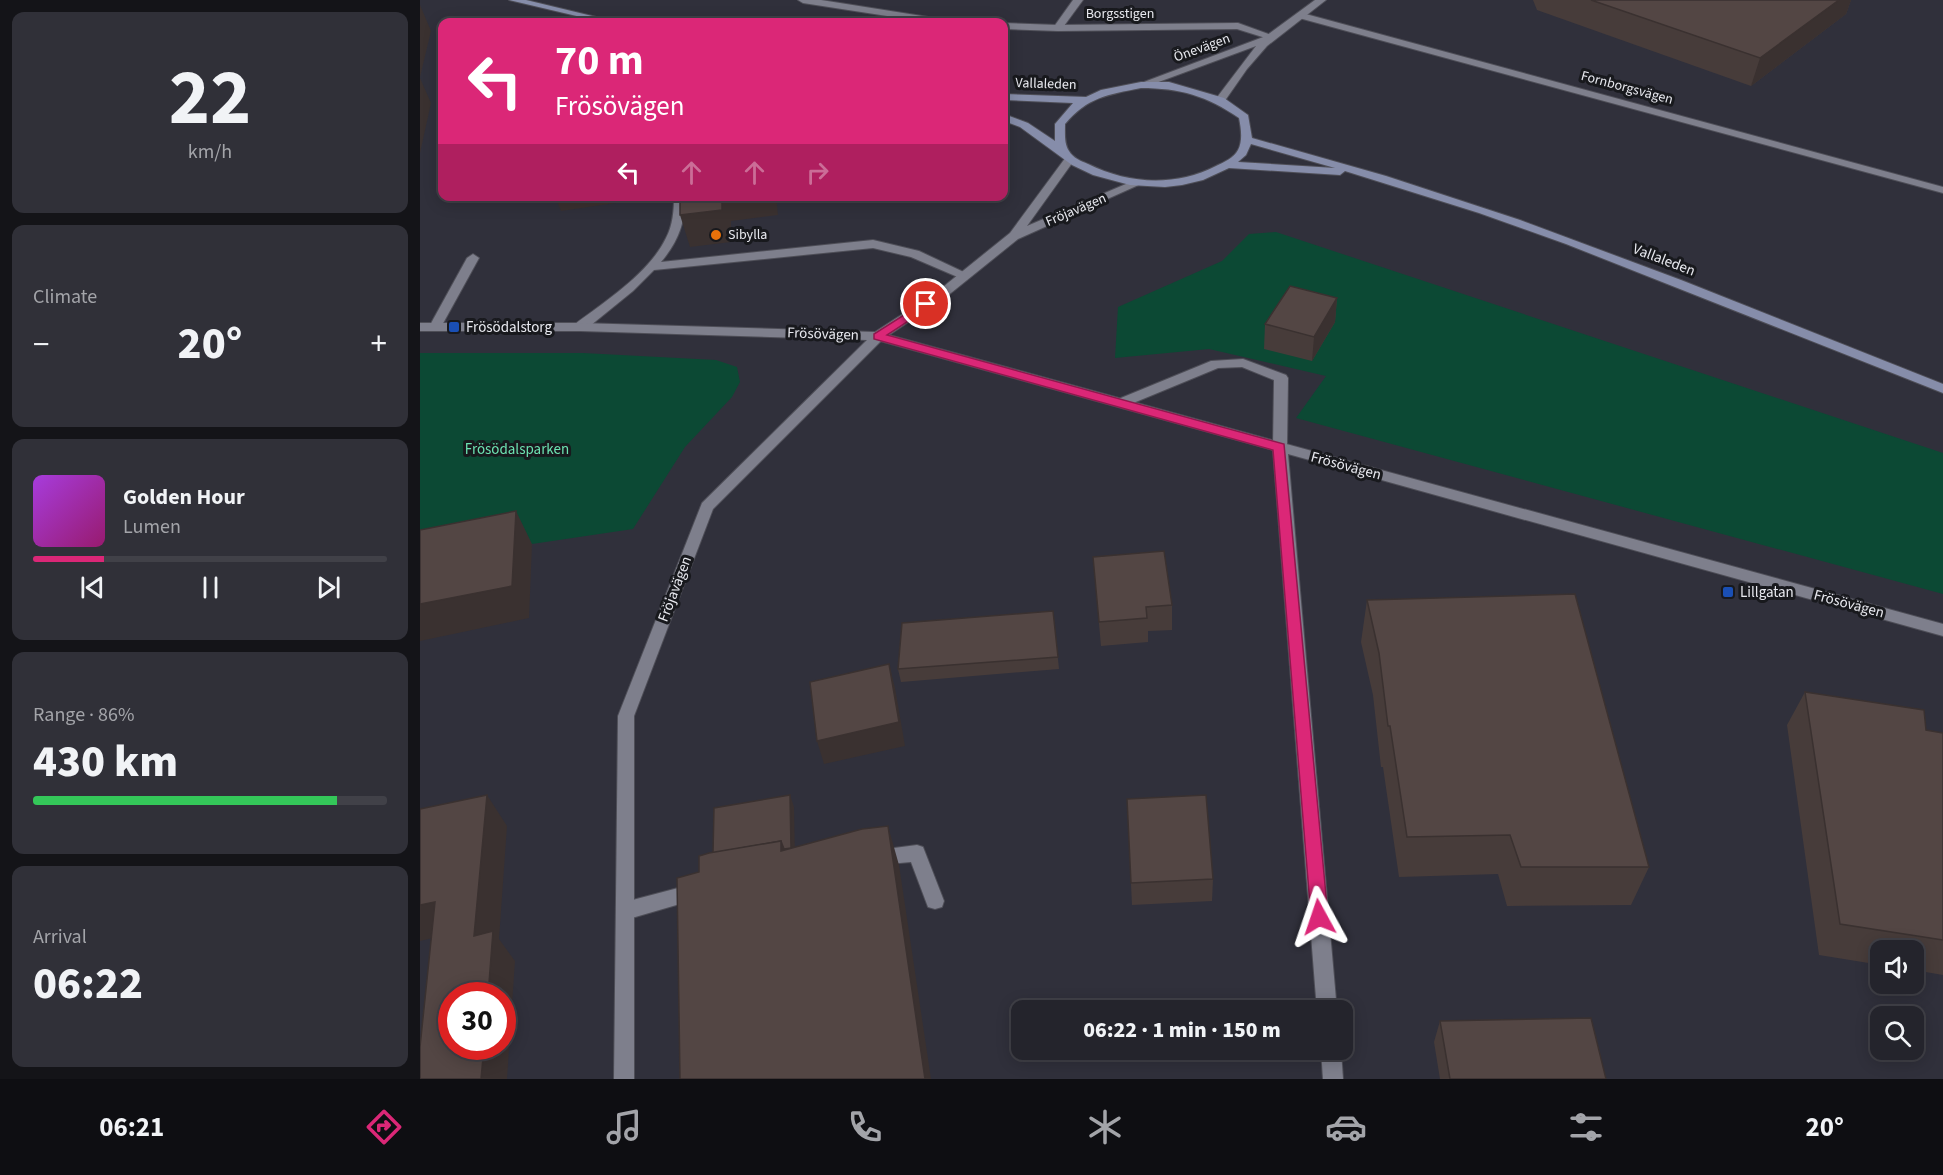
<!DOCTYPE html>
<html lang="en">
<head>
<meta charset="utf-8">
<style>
	body { margin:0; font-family:"Source Sans 3",sans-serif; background:#303038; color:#f1f3f6; height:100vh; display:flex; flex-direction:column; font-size:22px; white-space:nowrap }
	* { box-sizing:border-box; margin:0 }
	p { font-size:20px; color:#a3a4a9 }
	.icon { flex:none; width:33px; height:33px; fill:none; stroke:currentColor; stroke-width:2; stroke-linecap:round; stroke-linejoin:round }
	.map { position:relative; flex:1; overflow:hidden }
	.details { display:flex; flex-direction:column; gap:12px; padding:12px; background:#141418; width:420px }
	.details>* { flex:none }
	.banner { position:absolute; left:18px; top:18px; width:570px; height:183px; border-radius:12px; box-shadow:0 3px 15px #0003,0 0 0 2px #414148; background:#db2777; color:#fff; overflow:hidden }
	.controls { position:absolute; left:1450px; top:940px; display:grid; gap:12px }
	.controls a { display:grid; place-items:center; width:54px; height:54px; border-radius:12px; background:#24242c; box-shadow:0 3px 15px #0003,0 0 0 2px #414148; font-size:30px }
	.speed { position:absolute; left:18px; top:982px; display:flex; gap:12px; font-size:30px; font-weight:700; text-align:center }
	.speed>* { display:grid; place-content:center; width:78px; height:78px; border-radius:50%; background:#24242c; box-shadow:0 3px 15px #0003,0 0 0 2px #414148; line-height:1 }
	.speed .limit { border:9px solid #d22; background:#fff; color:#111 }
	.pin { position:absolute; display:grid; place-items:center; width:51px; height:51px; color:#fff; margin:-26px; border:3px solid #fff; border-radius:50%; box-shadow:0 2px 6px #0007 }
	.me { position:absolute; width:66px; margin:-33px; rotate:355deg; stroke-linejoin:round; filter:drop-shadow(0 0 4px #0008) }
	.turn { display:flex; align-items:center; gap:21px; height:126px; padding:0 18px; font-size:27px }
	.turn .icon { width:78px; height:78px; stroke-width:2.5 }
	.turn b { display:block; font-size:42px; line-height:51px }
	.lanes { display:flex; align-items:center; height:57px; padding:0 18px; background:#0003; justify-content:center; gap:30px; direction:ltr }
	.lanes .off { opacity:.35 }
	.big { font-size:45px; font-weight:800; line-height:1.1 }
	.details .card { flex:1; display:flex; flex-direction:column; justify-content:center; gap:9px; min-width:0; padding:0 21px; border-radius:12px; background:#303038 }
	.details .dial { align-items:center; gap:0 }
	.dial b { font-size:78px; line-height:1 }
	.song { display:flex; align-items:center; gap:18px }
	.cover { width:72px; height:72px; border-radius:9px; background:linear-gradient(135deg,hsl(280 70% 55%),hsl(320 70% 35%)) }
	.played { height:6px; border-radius:3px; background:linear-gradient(90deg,#db2777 20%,#414148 20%) }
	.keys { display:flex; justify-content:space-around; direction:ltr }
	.heat { display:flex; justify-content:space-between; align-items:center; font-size:33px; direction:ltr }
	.charge { height:9px; border-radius:4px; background:linear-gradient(90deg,#34c759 86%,#414148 0) }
	.trip { position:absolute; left:591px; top:1000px; width:342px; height:60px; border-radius:12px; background:#24242c; box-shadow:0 3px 15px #0003,0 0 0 2px #414148; font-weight:800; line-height:60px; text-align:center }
	.menu { display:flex; height:96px; justify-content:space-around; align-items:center; background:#0e0e12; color:#a3a4a9 }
	.menu .icon { width:42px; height:42px }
	.menu .on { color:#db2777 }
	.menu b { font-size:27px; color:#f1f3f6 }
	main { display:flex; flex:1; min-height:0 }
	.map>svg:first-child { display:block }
	.green { fill:#0c4934 }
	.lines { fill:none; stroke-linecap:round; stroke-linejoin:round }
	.service-casing { stroke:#4e4e57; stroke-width:2 }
	.minor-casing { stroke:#4e4e57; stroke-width:2 }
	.tertiary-casing { stroke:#4e4e57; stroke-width:2 }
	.secondary-casing { stroke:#4e4e57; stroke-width:2 }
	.service { fill:#7e7f8c; fill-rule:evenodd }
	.minor { fill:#7e7f8c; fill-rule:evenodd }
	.tertiary { fill:#7e7f8c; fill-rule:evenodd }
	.secondary { fill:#868daa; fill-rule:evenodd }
	.wall { fill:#473c3a }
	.shaded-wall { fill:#3a3130 }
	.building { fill:#534644; stroke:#3a3130; stroke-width:1.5 }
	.route { fill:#db2777; stroke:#8e194d; stroke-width:1.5 }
	.food-dot { fill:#e8710a; stroke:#18191d; stroke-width:2 }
	.transit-dot { fill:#1a4fb4; stroke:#18191d; stroke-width:2 }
	.labels { text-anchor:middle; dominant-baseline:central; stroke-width:6; stroke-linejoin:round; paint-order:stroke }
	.far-street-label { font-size:14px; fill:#e8e9ef; stroke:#18191d }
	.far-poi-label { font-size:14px; fill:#e8e9ef; stroke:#18191d; text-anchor:start }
	.street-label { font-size:15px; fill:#e8e9ef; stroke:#18191d }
	.poi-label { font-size:15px; fill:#e8e9ef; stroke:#18191d; text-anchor:start }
	.park-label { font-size:15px; fill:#6de3b2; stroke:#18191d }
</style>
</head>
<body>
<main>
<section class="details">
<div class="card dial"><b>22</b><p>km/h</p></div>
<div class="card"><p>Climate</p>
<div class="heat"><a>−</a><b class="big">20°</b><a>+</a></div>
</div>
<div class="card">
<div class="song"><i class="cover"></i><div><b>Golden Hour</b><p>Lumen</p></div></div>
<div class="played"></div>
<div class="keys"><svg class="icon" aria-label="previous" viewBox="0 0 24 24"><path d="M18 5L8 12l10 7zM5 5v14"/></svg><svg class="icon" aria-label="pause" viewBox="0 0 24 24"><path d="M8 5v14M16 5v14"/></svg><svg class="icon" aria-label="next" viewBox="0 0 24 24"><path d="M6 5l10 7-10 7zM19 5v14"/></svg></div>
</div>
<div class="card"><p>Range · 86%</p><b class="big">430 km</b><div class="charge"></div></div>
<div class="card"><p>Arrival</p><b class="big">06:22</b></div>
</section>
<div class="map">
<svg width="1523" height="1079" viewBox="0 0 1523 1079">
	<rect width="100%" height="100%" fill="#30303b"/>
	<g class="green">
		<polygon points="856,232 1523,453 1523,594 876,418 906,376 789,349 695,358 698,307 802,261 829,234"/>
		<polygon points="0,353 163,353 296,360 317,367 320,382 312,397 265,447 213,529 112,544 0,566"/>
	</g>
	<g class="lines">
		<defs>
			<g id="service">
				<polygon points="653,0 663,0 641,30 635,30 633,28"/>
				<path d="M 254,196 L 266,196 C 265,223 258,242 241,262 L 453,240 L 499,251 L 550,275 L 544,279 L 540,278 L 491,257 L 453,248 L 234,270 L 213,291 L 165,330 L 155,330 L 154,327 L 155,324 C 186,301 230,272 246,238 C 253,225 254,210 254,196 Z"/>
				<polygon points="53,254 59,258 21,327 15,331 10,330 9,327 47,258"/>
				<polygon points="823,359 866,375 868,378 867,447 865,450 855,450 853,447 854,380 822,367 798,368 706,406 701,407 694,403 696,400 791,361"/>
				<polygon points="497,845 503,847 524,901 522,907 515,909 508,907 491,862 457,865 451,863 448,857 451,851"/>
				<polygon points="277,883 284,885 286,891 284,897 277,899 205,920 198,917 196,911 198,905 205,902"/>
			</g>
			<g id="minor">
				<polygon points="378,0 401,0 521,19 526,22 506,22 383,3"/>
				<polygon points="882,13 1523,187 1523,193 879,18 877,16"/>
				<polygon points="584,23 638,25 818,23 857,37 852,40 817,29 638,31 584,29"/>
				<polygon points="458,332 1523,624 1523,636 868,454 917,1011 897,1011 853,450 453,339 452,336"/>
				<polygon points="901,1050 921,1050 923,1079 903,1079"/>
			</g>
			<g id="tertiary">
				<polygon points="895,0 906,0 847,46 827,69 804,102 795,100 836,46 725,87 716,85 846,36"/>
				<polygon points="650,156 655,159 607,226 713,181 721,181 723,183 598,239 526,297 463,339 293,509 214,716 214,1079 194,1079 198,716 282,503 447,340 160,331 0,331 0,323 160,323 455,332 518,291 590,233 646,157"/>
			</g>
			<g id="secondary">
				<polygon points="89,0 106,0 197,22 182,22"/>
				<path d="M 721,82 L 749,82 L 804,98 L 828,115 L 832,138 L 966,176 L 1100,220 L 1261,280 L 1523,384 L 1523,393 L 1146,244 L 1059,213 L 925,171 L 920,175 L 809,168 L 783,180 L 762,185 L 745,187 L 710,185 L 673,175 L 652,165 L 600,127 L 584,121 L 584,114 L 608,123 L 635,141 L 635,124 L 653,103 L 584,100 L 584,94 L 666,97 L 681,90 ZM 721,88 C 760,88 787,96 819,118 C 821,128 823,141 818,150 C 814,158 804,162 796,166 C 755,187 708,184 668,164 C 661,161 653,158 649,151 C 644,144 645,133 645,124 C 668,97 687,95 721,88 ZM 831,144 L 915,168 L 818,162 L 826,155 Z"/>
			</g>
		</defs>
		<use href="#service" class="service-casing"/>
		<use href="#minor" class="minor-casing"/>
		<use href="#tertiary" class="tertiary-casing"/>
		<use href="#secondary" class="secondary-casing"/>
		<use href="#service" class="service"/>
		<use href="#minor" class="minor"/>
		<use href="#tertiary" class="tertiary"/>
		<use href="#secondary" class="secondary"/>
	</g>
	<g class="wall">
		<polygon points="1113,0 1431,0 1426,14 1331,86 1117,10"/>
		<polygon points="917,298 915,322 892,361 844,349 845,324"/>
		<polygon points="673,557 752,605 752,630 728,631 728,642 681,646"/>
		<polygon points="947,600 1229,867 1211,905 1087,906 1078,874 979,877 963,767 961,767 953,695 941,642"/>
		<polygon points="633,611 639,669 481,682 478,669"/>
		<polygon points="1385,692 1506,730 1523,733 1523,975 1494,970 1494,951 1461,951 1461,965 1399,955 1367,725"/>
		<polygon points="707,799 793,879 792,901 712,905"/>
		<polygon points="1020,1021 1186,1079 1020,1079 1014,1042"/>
	</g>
	<g class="shaded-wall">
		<polygon points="1419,0 1431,0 1426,14 1331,86 1340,58"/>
		<polygon points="0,5 11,31 0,77"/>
		<polygon points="0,78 11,103 0,153"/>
		<polygon points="135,196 243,196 141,211"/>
		<polygon points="302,196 356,196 358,215 311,221 311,242 270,247 260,215"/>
		<polygon points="917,298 915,322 892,361 894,337"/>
		<polygon points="96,511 112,544 109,618 0,641 0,604"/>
		<polygon points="469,664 475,688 485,746 404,764 397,741"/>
		<polygon points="67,795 87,826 79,939 95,961 87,1079 61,1079 64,1047 82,1047 82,996 68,996 54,936"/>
		<polygon points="370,795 374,807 375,860 298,874 361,841"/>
		<polygon points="468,826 479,865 511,1079 505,1079"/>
		<polygon points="15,902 38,932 0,941 0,905"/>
	</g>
	<g class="building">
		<polygon points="1171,0 1419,0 1340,58"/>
		<polygon points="260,196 302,196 302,210 260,215"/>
		<polygon points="870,286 917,298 894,337 845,324"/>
		<polygon points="96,511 92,586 0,604 0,530"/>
		<polygon points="744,551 752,605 726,607 727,618 679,622 673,557"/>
		<polygon points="1155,594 1229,867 1101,867 1090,835 987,837 970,726 968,726 959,653 947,600"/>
		<polygon points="633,611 638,657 478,669 482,623"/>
		<polygon points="469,664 479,722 397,741 390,682"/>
		<polygon points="1385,692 1504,710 1506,730 1523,733 1523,940 1420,924"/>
		<polygon points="67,795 54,936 73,931 68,996 32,996 32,1047 64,1047 61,1079 0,1079 0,1047 15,902 0,905 0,809"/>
		<polygon points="370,795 371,848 364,849 361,841 293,853 294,808"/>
		<polygon points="786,795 793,879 711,883 707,799"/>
		<polygon points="468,826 505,1079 260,1079 257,878 279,872 279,856 289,853 361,841 361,851 442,829"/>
		<polygon points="1171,1018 1186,1079 1030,1079 1020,1021"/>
	</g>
	<polygon class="route" points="506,301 510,302 510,307 467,335 864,444 908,917 906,923 899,925 893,923 891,917 853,450 454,339 454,334"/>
	<circle class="food-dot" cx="296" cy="235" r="6"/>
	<g class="transit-dot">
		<rect x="28" y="321" width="12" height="12" rx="3"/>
		<rect x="1302" y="586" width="12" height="12" rx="3"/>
	</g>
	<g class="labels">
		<g class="far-street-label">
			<text x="700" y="14">Borgsstigen</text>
			<text transform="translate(782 48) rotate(-20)">Önevägen</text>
			<text transform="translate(626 84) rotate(2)">Vallaleden</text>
			<text transform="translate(1207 88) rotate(15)">Fornborgsvägen</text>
			<text transform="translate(656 210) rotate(-23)">Fröjavägen</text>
		</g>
		<g class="far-poi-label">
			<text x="308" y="235">Sibylla</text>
		</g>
		<g class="street-label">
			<text transform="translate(1244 260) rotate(21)">Vallaleden</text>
			<text transform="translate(403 334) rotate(2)">Frösövägen</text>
			<text transform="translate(926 466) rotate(15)">Frösövägen</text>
			<text transform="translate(255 589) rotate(-69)">Fröjavägen</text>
			<text transform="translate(1429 604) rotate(15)">Frösövägen</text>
		</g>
		<g class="poi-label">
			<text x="46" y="327">Frösödalstorg</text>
			<text x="1320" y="592">Lillgatan</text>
		</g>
		<g class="park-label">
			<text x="97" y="449">Frösödalsparken</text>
		</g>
	</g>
</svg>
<div class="controls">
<a><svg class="icon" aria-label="sound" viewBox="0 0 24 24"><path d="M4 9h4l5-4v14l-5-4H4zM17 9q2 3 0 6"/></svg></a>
<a><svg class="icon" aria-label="search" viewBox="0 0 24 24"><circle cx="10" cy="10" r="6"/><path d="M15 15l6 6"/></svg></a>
</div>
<div class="speed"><div class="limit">30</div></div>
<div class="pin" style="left:506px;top:304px;background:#d93025"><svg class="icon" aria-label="arrive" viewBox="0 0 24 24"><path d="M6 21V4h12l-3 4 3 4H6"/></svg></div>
<svg class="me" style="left:899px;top:917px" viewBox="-20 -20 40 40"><path d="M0-17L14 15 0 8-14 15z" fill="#db2777" stroke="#fff" stroke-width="4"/></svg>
<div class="trip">06:22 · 1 min · 150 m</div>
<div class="banner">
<div class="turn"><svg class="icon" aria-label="left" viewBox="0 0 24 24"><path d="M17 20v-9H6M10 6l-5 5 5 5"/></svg><div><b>70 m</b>Frösövägen</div></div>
<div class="lanes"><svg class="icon" aria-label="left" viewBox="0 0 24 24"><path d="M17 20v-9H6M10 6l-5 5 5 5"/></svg><svg class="icon off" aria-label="ahead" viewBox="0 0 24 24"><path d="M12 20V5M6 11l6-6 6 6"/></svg><svg class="icon off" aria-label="ahead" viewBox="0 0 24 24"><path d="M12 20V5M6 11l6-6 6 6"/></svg><svg class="icon off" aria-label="right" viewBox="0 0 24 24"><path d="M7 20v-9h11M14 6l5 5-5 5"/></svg></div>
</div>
</div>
</main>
<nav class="menu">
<b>06:21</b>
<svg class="icon on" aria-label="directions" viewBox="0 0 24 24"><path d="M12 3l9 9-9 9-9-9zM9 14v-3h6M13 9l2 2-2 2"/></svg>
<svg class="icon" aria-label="music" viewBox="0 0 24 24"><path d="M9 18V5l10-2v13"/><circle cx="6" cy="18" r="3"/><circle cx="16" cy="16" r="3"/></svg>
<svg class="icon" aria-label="phone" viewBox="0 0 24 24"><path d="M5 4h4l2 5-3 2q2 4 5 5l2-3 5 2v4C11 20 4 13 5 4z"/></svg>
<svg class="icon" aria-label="climate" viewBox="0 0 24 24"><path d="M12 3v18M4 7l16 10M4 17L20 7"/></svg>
<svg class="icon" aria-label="car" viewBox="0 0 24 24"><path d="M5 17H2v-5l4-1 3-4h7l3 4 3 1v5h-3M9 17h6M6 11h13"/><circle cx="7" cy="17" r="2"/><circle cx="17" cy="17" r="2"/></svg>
<svg class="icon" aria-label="filters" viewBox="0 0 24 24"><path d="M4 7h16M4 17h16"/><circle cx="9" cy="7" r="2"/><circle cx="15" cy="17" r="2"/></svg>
<b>20°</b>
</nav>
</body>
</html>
